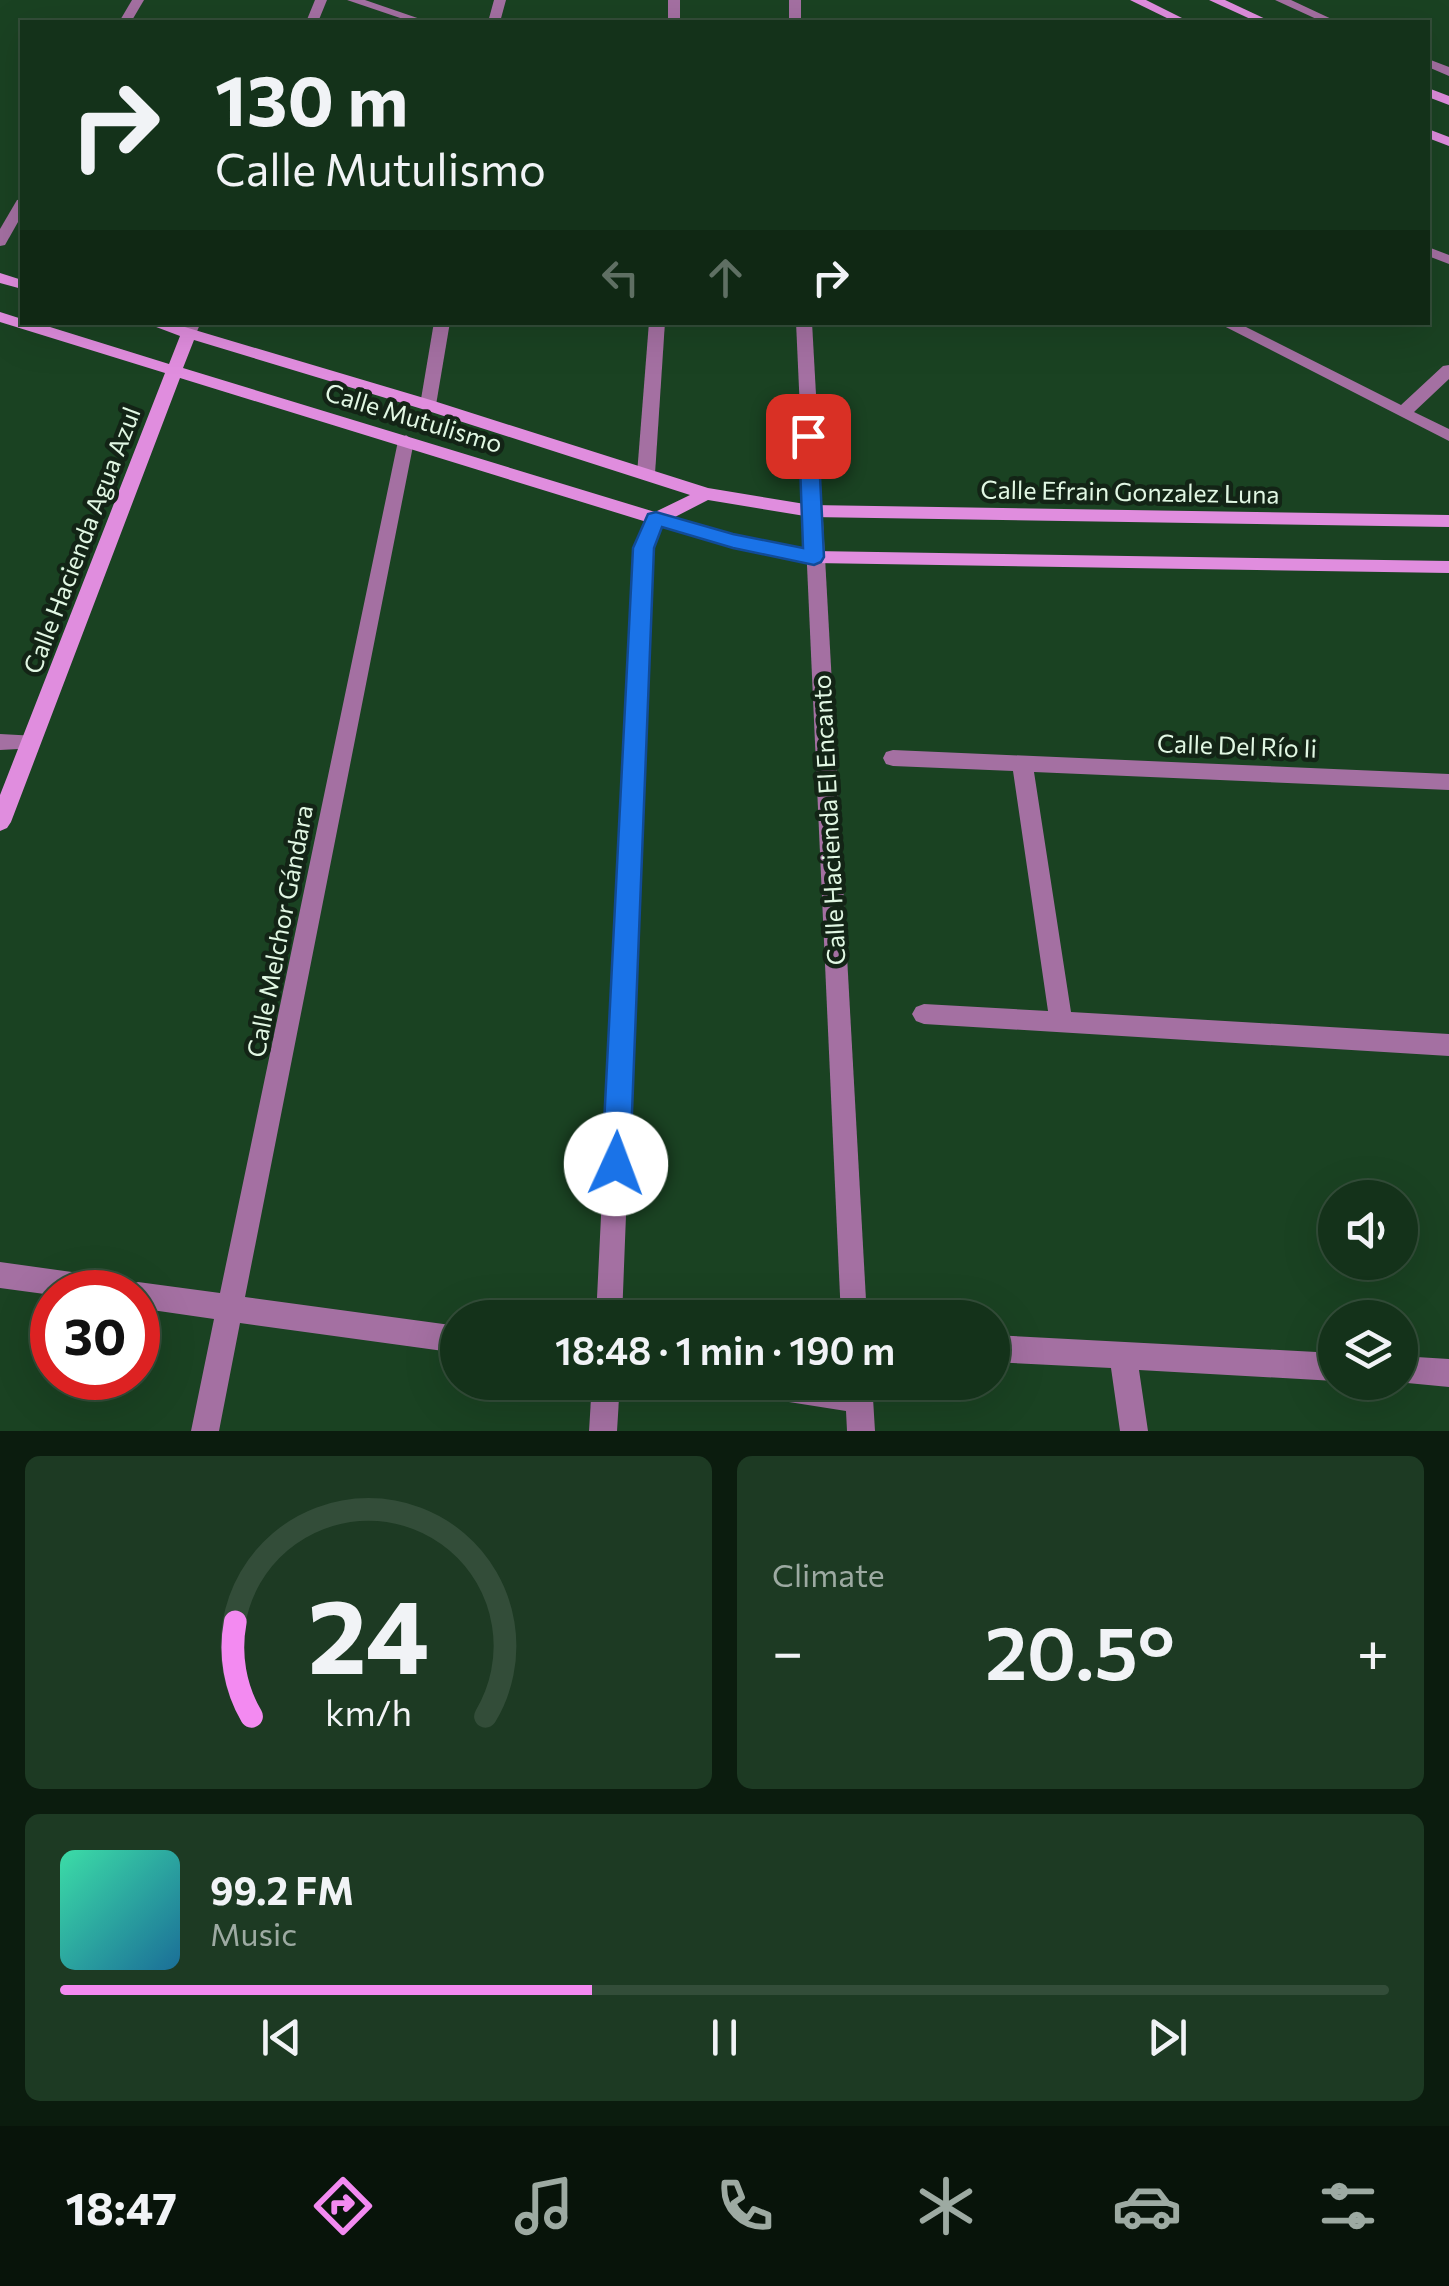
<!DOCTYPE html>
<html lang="en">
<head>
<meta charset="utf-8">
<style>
	body { margin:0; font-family:Commissioner,sans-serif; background:#1d3a23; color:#f1f3f6; height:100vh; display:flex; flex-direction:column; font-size:38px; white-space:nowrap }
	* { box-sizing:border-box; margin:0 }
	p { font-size:32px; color:#9daaa2 }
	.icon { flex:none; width:55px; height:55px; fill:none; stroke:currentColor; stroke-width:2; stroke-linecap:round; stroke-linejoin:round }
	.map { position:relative; height:1431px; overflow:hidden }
	.side { display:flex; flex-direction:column; gap:25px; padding:25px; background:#0b1c0e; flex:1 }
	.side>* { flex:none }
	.guide { position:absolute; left:20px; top:20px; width:1410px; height:305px; border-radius:0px; box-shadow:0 10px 40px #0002,0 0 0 2px #334d39; background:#14321a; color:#f1f3f6; overflow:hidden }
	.tools { position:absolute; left:1318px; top:1180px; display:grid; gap:20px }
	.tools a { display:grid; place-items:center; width:100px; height:100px; border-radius:50%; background:#14321a; box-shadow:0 10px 40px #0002,0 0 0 2px #334d39; font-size:50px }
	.speed { position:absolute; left:30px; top:1270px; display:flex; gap:20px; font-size:50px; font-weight:700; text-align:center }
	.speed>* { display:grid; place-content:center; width:130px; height:130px; border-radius:50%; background:#14321a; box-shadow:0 10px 40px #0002,0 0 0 2px #334d39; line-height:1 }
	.speed .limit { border:15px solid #d22; background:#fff; color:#111 }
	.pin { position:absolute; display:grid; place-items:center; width:85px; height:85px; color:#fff; margin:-42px; border-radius:20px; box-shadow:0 5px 15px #0006 }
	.me { position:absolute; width:110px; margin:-55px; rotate:2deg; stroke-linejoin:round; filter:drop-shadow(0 0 8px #0008) }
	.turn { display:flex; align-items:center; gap:35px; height:210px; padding:0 30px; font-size:45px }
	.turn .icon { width:130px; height:130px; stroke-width:2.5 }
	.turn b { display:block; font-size:70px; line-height:85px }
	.lanes { display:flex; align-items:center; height:95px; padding:0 30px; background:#0003; justify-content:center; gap:50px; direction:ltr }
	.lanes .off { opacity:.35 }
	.big { font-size:75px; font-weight:600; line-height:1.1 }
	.side .tile { flex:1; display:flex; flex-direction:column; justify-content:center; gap:15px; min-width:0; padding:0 35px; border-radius:15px; background:#1d3a23 }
	.side .dial { align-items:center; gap:0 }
	.dial svg { height:260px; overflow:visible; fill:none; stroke:#334d39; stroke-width:7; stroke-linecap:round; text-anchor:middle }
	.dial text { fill:#f1f3f6; stroke:none }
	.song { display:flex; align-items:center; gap:30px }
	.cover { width:120px; height:120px; border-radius:15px; background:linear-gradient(135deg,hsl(160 70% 55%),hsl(200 70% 35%)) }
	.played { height:10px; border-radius:5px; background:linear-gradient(90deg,#f38af1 40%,#334d39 40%) }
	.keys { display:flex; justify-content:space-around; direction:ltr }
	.heat { display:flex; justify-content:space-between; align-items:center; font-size:55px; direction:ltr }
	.side .tiles { flex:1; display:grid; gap:25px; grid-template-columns:1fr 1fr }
	.tile:last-child { grid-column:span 2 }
	.trip { position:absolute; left:440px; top:1300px; width:570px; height:100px; border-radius:50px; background:#14321a; box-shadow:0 10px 40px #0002,0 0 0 2px #334d39; font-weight:600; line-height:100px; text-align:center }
	.menu { display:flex; height:160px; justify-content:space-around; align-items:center; background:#08140a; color:#9daaa2 }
	.menu .icon { width:70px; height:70px }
	.menu .on { color:#f38af1 }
	.menu b { font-size:45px; color:#f1f3f6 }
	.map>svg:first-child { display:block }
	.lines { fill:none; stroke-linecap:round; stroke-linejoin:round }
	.lane { fill:#a470a2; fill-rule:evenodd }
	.street { fill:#a470a2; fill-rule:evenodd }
	.secondary { fill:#e08dde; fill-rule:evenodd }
	.route { fill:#1a73e8; stroke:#114b97; stroke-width:2.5 }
	.labels { text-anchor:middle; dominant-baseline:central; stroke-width:9; stroke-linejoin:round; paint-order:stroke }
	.street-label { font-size:25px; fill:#e1f7e3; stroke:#132416 }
</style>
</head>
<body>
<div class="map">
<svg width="1449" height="1431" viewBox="0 0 1449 1431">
	<rect width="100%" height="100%" fill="#1a4222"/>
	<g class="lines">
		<polygon class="lane" points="0,734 37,736 40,742 37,748 0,750"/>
		<g class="street">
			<polygon points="132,0 144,0 131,22 119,22"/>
			<polygon points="315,0 327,0 318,22 306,22"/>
			<polygon points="347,0 365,0 429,22 412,22"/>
			<polygon points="494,0 506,0 500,22 488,22"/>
			<rect x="668" y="0" width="12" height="22"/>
			<rect x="789" y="0" width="12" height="22"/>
			<polygon points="1275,0 1291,0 1338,22 1323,22"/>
			<polygon points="1428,59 1449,67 1449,76 1428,67"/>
			<polygon points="22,199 22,215 5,245 0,246 0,229 17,200"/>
			<polygon points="1428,247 1449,255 1449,264 1428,256"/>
			<polygon points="185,322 201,322 195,336 183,336 181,333"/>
			<polygon points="434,322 450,322 436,405 428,410 420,405"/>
			<polygon points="649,322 665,322 655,474 646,480 637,474"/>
			<polygon points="796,322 812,322 867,1318 841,1318"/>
			<polygon points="1216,322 1236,322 1401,405 1443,366 1449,365 1449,379 1414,412 1449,429 1449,441"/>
			<polygon points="406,435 414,441 245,1297 458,1326 458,1353 240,1323 219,1431 191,1431 214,1319 138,1308 138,1292 52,1292 52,1295 0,1288 0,1262 122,1279 132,1284 138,1282 220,1293 398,441"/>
			<polygon points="656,513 665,519 652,548 622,1318 596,1318 634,548 650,515"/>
			<polygon points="893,750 1449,774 1449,790 1034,772 1071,1012 1449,1034 1449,1056 924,1024 916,1021 912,1014 916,1007 924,1004 1048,1011 1013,771 893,766 886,764 883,758 886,752"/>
			<polygon points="992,1335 1335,1353 1335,1381 1139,1370 1148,1431 1120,1431 1111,1368 992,1362"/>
			<polygon points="1400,1356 1449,1359 1449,1387 1397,1382 1400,1382"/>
			<polygon points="592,1382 620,1382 617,1431 589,1431"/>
			<polygon points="738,1382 872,1382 875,1431 847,1431 846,1411 751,1396 741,1392"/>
		</g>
		<g class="secondary">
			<polygon points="1130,0 1146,0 1190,22 1175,22"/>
			<polygon points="1209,0 1225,0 1272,22 1257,22"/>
			<polygon points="1428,88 1449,96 1449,105 1428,97"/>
			<polygon points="1428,129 1449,137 1449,146 1428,138"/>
			<polygon points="0,273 22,280 22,289 0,283"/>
			<path d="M 0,312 L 22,319 L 22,322 L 34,322 L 169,364 L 180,336 L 143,322 L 168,322 L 434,401 L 708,488 L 811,505 L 1449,515 L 1449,527 L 811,517 L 708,500 L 673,518 L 733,535 L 814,551 L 1449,561 L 1449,573 L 814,563 L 733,547 L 650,523 L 180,378 L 11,822 L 7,828 L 0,831 L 0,795 L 165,373 L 0,322 ZM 194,340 L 422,409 L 690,495 L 655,512 L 183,368 Z"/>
		</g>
	</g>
	<polygon class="route" points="808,429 818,436 824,557 821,562 814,565 733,548 662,527 654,548 630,1164 626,1173 616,1177 606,1173 602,1164 633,548 648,514 656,512 733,534 803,548 799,436"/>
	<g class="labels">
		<g class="street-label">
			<text transform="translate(414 417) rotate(17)">Calle Mutulismo</text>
			<text transform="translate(1130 491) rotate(1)">Calle Efrain Gonzalez Luna</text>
			<text transform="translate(81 540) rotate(-69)">Calle Hacienda Agua Azul</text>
			<text transform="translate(1237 745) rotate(2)">Calle Del Río Ii</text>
			<text transform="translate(828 820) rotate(-93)">Calle Hacienda El Encanto</text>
			<text transform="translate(279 931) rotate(-79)">Calle Melchor Gándara</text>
		</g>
	</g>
</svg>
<div class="tools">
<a><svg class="icon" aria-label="sound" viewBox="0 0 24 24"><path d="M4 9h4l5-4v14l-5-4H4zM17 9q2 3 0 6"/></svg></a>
<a><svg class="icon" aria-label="layers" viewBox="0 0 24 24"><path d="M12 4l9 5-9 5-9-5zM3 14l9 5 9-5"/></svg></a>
</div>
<div class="speed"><div class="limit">30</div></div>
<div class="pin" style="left:808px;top:436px;background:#d93025"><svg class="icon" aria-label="arrive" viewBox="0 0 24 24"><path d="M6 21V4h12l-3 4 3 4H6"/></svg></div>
<svg class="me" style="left:616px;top:1164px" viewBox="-20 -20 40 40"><circle r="19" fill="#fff"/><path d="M0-13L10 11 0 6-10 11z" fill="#1a73e8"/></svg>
<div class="trip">18:48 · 1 min · 190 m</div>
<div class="guide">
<div class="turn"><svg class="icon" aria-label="right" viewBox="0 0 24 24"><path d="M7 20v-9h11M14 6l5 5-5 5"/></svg><div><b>130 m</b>Calle Mutulismo</div></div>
<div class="lanes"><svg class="icon off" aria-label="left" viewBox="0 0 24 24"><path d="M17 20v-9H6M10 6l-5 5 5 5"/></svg><svg class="icon off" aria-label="ahead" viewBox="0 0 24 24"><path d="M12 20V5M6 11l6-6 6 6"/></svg><svg class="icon" aria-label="right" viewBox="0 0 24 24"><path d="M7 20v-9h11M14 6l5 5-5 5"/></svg></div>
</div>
</div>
<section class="side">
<div class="tiles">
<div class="tile dial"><svg viewBox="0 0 100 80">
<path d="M14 69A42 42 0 1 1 86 69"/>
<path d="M14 69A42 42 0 0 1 9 40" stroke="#f38af1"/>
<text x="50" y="56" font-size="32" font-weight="700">24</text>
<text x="50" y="72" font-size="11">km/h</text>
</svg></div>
<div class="tile"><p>Climate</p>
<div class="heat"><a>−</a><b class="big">20.5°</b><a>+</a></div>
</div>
<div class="tile">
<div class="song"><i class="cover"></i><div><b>99.2 FM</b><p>Music</p></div></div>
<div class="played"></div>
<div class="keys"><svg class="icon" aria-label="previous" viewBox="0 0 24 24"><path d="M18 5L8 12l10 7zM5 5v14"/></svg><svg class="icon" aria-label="pause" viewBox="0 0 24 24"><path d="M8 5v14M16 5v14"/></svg><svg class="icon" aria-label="next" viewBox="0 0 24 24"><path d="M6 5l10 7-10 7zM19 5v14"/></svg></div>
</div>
</div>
</section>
<nav class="menu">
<b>18:47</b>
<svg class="icon on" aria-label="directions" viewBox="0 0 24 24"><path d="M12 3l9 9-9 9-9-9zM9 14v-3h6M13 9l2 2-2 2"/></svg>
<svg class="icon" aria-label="music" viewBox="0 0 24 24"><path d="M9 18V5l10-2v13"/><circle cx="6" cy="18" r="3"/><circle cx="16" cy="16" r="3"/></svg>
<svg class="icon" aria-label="phone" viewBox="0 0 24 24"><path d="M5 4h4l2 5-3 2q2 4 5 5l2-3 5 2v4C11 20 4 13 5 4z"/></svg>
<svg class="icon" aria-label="climate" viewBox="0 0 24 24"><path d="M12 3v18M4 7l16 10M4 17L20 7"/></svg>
<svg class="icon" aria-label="car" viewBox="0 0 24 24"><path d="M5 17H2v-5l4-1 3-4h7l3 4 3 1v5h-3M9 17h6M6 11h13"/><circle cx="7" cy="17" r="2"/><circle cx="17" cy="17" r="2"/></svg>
<svg class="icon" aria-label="filters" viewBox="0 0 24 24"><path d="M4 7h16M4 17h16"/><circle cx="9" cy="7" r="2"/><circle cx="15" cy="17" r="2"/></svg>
</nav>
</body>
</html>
